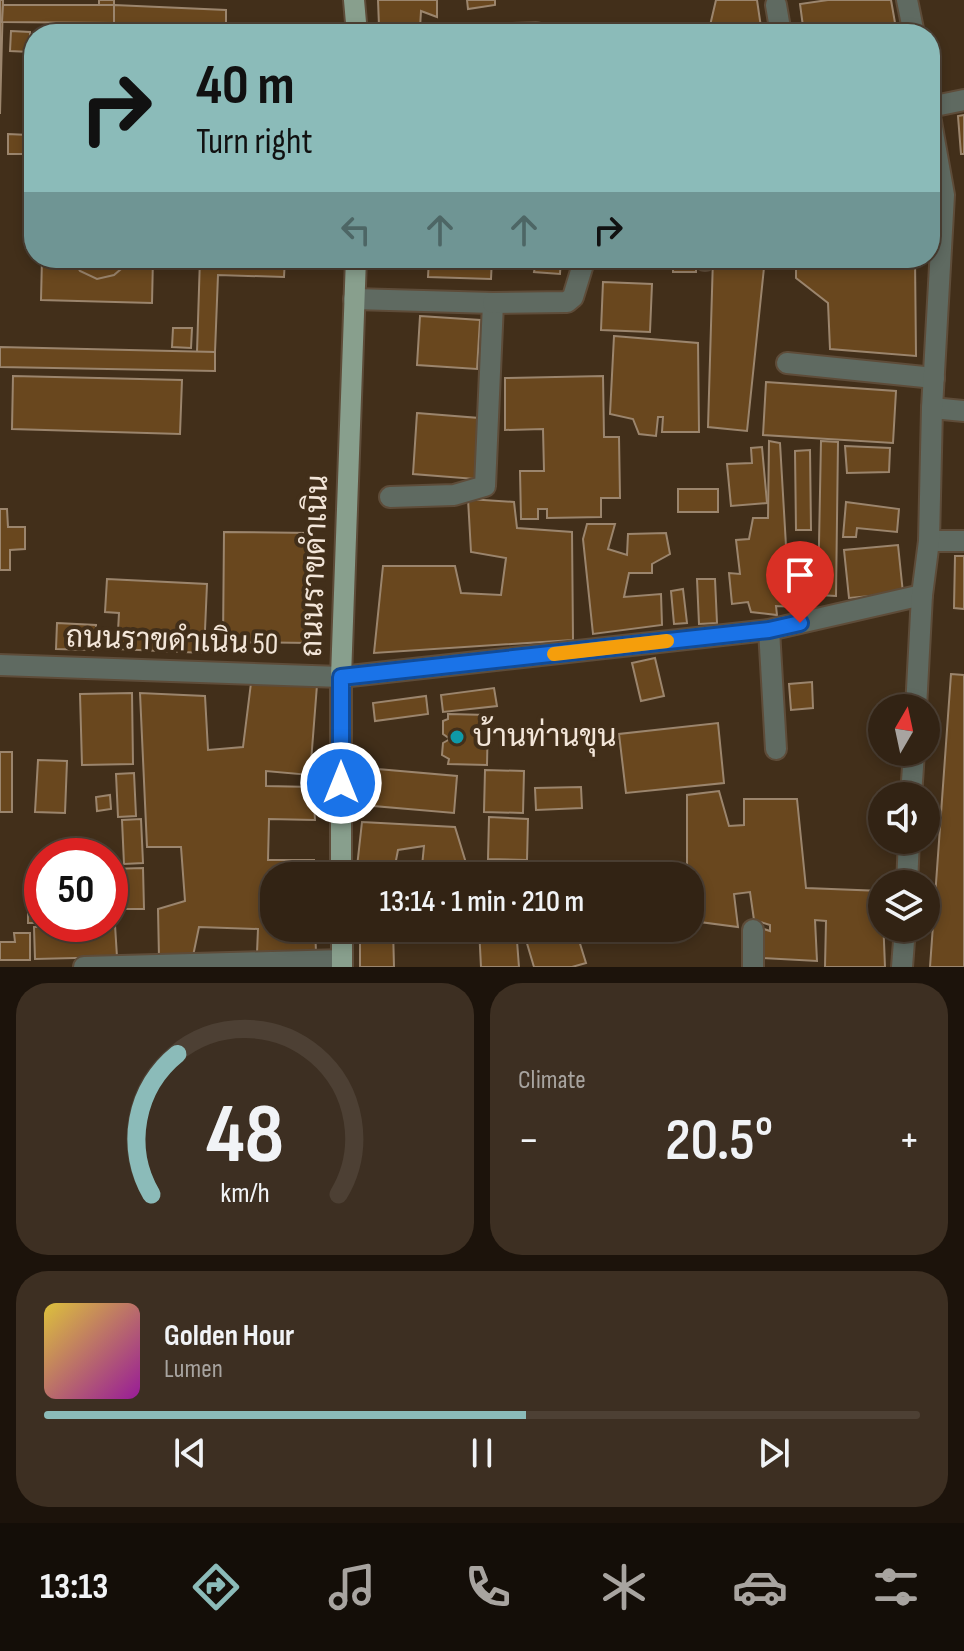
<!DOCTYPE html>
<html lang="en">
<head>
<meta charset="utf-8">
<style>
	body { margin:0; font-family:"Sofia Sans Condensed",Sarabun,sans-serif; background:#3d2f22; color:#f1f3f6; height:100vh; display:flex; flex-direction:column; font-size:30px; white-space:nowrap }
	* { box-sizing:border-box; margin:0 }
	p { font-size:26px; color:#a8a4a0 }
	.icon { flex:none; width:44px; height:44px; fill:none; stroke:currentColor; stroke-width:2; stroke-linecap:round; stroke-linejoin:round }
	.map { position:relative; height:967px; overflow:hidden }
	.sheet { display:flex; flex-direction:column; gap:16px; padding:16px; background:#1c130b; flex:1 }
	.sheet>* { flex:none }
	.hud { position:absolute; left:24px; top:24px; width:916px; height:244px; border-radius:32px; box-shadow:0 4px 12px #0003,0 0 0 2px #4d4034; background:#8bbbb9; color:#111; overflow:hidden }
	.needle { width:52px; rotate:9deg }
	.buttons { position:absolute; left:868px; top:694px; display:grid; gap:16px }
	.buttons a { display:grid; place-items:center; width:72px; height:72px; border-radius:50%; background:#322314; box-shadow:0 4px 12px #0003,0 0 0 2px #4d4034; font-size:40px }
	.speed { position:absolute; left:24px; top:838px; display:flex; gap:16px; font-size:40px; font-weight:700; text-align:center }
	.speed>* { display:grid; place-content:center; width:104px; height:104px; border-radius:50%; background:#322314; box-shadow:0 4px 12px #0003,0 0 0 2px #4d4034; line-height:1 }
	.speed .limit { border:12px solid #d22; background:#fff; color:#111 }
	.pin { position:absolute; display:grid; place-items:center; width:68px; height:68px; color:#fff; margin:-82px -34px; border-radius:50% 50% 50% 0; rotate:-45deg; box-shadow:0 0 8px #0007 }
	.pin .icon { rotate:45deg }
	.me { position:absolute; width:88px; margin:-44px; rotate:0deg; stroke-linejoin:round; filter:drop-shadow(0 0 6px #0008) }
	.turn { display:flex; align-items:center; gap:28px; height:168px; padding:0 40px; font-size:36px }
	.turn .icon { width:104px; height:104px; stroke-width:2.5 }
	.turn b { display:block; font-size:56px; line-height:68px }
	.lanes { display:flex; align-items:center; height:76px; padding:0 40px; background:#0003; justify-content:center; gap:40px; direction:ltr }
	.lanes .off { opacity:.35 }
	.big { font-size:60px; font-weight:600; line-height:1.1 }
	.sheet .card { flex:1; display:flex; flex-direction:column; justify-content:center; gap:12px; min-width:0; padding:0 28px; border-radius:32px; background:#3d2f22 }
	.sheet .dial { align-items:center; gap:0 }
	.dial svg { height:208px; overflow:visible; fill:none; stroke:#4d4034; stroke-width:7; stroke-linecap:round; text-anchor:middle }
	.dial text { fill:#f1f3f6; stroke:none }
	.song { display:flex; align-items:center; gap:24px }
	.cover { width:96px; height:96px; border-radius:12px; background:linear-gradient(135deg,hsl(50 70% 55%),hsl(300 70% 35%)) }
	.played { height:8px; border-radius:4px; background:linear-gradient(90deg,#8bbbb9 55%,#4d4034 55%) }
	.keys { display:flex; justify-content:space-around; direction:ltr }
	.heat { display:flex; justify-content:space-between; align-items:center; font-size:44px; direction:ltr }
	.sheet .tiles { flex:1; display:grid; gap:16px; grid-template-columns:1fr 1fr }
	.card:last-child { grid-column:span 2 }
	.trip { position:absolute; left:260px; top:862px; width:444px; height:80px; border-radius:32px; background:#322314; box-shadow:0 4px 12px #0003,0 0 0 2px #4d4034; font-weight:600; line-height:80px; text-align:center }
	.tab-bar { display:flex; height:128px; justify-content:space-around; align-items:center; background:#140e08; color:#a8a4a0 }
	.tab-bar .icon { width:56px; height:56px }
	.tab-bar .active { color:#8bbbb9 }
	.tab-bar b { font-size:36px; color:#f1f3f6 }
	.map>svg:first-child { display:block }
	.building { fill:#69471e; stroke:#9b856d; stroke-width:2 }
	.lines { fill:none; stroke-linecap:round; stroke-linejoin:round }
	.minor-casing { stroke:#5e4c39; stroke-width:24 }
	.major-casing { stroke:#5e4c39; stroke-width:24 }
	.minor { stroke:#5f6a61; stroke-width:20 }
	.major { stroke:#889f8d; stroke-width:20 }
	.route-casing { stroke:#114b97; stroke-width:20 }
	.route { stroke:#1a73e8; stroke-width:14 }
	.slow { stroke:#f59e0b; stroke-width:14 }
	.culture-dot { fill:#0f9aa8; stroke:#422f1a; stroke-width:3 }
	.labels { text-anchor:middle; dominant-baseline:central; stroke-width:8; stroke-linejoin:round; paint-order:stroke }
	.street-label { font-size:30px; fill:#f3e6d9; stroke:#422f1a }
	.poi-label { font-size:30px; fill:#f3e6d9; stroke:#422f1a; text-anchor:start }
</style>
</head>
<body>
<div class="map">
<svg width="964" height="967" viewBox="0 0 964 967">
	<rect width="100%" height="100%" fill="#422f1a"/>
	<g class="building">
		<polygon points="0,0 3,0 0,114"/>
		<rect x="99" y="0" width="15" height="5"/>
		<polygon points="378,0 437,0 437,17 421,11 420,28 379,26"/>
		<polygon points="467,0 495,0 495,5 468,9"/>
		<polygon points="716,0 757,0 762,34 708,34"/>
		<polygon points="828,0 891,0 897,34 804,34 800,4"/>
		<polygon points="3,5 114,5 114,23 2,22"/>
		<polygon points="114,5 226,10 226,34 207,34 207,26 114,23"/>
		<polygon points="11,31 30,32 30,52 10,51"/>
		<polygon points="964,115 964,154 961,154 958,116"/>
		<polygon points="8,134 28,135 27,154 8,154"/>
		<polygon points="42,258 153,258 152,303 41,300"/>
		<polygon points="72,258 127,258 121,269 114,275 97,279 80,271"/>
		<polygon points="200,258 285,258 284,277 218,275 215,352 197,352"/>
		<polygon points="429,258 492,258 491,279 428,277"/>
		<polygon points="523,258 561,258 560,274 534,272 535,267 523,266"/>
		<rect x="673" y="258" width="23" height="14"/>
		<polygon points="713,258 765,258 747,431 708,427"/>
		<polygon points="796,258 915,258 916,356 830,349 828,303 796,278"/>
		<polygon points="603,282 652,284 650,332 601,330"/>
		<polygon points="420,316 480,320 477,369 417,365"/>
		<polygon points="173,328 192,328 191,348 172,347"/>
		<polygon points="614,336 698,343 699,432 662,432 663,417 658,417 656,436 639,434 633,419 610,414"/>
		<polygon points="0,347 215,352 215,371 0,367"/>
		<polygon points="13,376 182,380 180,434 12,429"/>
		<polygon points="603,376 604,437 619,437 620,498 601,498 601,517 547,518 547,509 538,509 538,519 521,519 520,471 544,471 543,429 505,430 505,378"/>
		<polygon points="766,382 896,391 893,443 763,435"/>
		<polygon points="417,413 479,418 475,479 413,474"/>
		<polygon points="769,441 780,443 788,580 798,584 797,607 776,606 777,615 751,612 748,602 732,604 729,573 740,574 736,540 749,539 753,518 768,518"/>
		<polygon points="821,441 838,442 836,596 818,595"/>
		<polygon points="845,446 890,448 889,472 847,473"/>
		<polygon points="762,447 767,503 731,506 727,464 752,463 751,448"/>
		<polygon points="810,450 811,530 796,530 795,451"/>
		<rect x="678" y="489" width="40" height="23"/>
		<polygon points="468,499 514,502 517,528 572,532 573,640 374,653 383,566 455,566 461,593 501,595 506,558 471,552"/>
		<polygon points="846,502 899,509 897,532 857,528 856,537 843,537"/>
		<polygon points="0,509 7,509 8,527 25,527 25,549 10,550 10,570 0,570"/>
		<polygon points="587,524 615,524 608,549 627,555 628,534 666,533 670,554 652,564 652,573 629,573 624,597 661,594 662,625 593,634 583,539"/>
		<polygon points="224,532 312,533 311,643 223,642"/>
		<polygon points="898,545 903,593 849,598 844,550"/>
		<polygon points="955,556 964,556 964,609 954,608"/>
		<polygon points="107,579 207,584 204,653 117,649 119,613 105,612"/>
		<polygon points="697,579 715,579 717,623 699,624"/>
		<polygon points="683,589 687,623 674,624 671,591"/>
		<polygon points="57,623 96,625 95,650 56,649"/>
		<polygon points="655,658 664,696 641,701 632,663"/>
		<polygon points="951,674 964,675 964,967 930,967"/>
		<polygon points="812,682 813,708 791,710 789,684"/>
		<polygon points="251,683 317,685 310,775 266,771 266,786 313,787 315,820 269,819 268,860 314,860 314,876 274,876 274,928 315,928 316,952 257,953 258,929 199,927 193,956 159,958 158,909 185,901 181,847 147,847 140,693 205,696 208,750 243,747"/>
		<polygon points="494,688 497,706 443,712 441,695"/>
		<polygon points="132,693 133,764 82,765 80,694"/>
		<polygon points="426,696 428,714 375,721 373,703"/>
		<polygon points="448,714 488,715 487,765 448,764 449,759 442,755 443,743 450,739 443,734 443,721 448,719"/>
		<polygon points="718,723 724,783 626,793 619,734"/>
		<rect x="0" y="752" width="12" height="60"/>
		<polygon points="38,760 67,761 65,813 35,812"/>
		<polygon points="366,768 457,776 454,813 362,805"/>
		<polygon points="485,770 524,771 523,813 484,812"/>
		<polygon points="134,773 136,816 118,817 116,774"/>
		<polygon points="581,787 582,808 536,810 535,788"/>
		<polygon points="719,791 729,826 744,825 744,799 797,799 806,888 882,891 885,967 825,967 826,921 815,920 817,961 762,958 761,928 770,931 770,925 754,920 750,892 734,894 738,927 700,922 695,883 690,882 690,876 687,876 687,795"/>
		<polygon points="110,795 111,809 97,811 96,797"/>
		<polygon points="489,817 528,819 527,860 488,859"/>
		<polygon points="141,819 143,863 124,864 122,820"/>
		<polygon points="362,822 455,827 470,876 421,876 424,846 398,850 393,876 356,876"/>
		<polygon points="594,862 599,876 556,876"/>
		<polygon points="143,868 144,909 110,909 110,869"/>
		<rect x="28" y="909" width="13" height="14"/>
		<polygon points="115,925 117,957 35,959 34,927"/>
		<polygon points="360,928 393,928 394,967 360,967"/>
		<polygon points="479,928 516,928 519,967 481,967"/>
		<polygon points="531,928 560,928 563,938 577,934 586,963 572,967 534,967 523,930"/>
		<polygon points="14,933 30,933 30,960 0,960 0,942 15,942"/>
	</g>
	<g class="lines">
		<defs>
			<g id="minor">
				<polyline points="907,0 914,34"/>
				<polyline points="776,5 781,34"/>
				<polyline points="512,34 536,33"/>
				<polyline points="930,107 964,100"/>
				<polyline points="705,258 705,260"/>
				<polyline points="354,299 493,303 485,486 454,495 390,497"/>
				<polyline points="493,303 567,302 573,297 585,258"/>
				<polyline points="787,363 934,378"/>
				<polyline points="932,408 964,411"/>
				<polyline points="929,541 964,541"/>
				<polyline points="769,630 776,749"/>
				<polyline points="0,665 341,677 769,630 922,595"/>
				<polyline points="916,708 922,595 929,541 932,408 944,195 930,116"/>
				<polyline points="911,796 914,752"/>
				<polyline points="907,884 909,840"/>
				<polyline points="753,930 753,967"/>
				<polyline points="84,967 342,960"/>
				<polyline points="902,967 905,928"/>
			</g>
			<g id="major">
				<polyline points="354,0 357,34"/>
				<polyline points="341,876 341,677 356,258"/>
				<polyline points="342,928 342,967"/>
			</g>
		</defs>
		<use href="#minor" class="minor-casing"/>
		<use href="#major" class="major-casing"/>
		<use href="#minor" class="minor"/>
		<use href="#major" class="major"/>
	</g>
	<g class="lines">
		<defs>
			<polyline id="route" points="341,783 341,677 769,630 800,623"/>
		</defs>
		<use href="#route" class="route-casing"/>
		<use href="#route" class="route"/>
		<polyline class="slow" points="554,654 667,641"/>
	</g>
	<circle class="culture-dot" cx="457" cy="737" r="8"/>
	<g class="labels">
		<g class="street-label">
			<text transform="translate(315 566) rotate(-88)">ถนนราขดำเนิน</text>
			<text transform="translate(172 641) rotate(2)">ถนนราขดำเนิน 50</text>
		</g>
		<g class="poi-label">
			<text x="473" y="737">บ้านท่านขุน</text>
		</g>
	</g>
</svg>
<div class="buttons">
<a><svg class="needle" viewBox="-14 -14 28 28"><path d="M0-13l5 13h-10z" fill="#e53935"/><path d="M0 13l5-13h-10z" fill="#a8a4a0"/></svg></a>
<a><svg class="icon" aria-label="sound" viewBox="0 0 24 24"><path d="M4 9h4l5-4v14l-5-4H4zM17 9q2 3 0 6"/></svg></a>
<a><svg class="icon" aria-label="layers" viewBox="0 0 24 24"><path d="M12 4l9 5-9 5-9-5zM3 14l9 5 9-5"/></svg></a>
</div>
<div class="speed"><div class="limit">50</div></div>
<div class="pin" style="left:800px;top:623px;background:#d93025"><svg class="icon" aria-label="arrive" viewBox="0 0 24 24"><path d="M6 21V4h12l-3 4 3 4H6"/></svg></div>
<svg class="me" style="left:341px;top:783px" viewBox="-20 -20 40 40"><circle r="17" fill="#1a73e8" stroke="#fff" stroke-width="3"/><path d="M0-11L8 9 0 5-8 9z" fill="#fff"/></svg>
<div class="trip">13:14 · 1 min · 210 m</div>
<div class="hud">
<div class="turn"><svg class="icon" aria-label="right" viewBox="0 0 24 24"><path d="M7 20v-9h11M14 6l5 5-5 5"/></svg><div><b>40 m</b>Turn right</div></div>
<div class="lanes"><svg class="icon off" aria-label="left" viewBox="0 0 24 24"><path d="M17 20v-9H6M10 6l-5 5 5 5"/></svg><svg class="icon off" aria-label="ahead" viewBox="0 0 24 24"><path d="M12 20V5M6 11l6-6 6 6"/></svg><svg class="icon off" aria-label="ahead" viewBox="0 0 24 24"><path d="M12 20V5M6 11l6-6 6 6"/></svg><svg class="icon" aria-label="right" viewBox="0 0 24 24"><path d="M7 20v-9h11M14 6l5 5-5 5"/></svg></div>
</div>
</div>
<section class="sheet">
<div class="tiles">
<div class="card dial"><svg viewBox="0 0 100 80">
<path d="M14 69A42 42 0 1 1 86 69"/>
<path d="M14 69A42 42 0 0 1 24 15" stroke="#8bbbb9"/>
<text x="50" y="56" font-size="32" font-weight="700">48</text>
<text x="50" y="72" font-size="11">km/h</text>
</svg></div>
<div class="card"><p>Climate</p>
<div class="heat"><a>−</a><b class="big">20.5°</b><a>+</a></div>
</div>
<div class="card">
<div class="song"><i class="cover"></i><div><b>Golden Hour</b><p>Lumen</p></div></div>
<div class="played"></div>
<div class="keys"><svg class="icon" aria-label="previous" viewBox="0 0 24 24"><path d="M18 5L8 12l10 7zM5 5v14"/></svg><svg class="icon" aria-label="pause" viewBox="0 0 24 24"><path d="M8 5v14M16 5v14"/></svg><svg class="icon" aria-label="next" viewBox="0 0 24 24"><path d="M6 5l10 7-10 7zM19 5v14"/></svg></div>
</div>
</div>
</section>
<nav class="tab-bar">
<b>13:13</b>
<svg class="icon active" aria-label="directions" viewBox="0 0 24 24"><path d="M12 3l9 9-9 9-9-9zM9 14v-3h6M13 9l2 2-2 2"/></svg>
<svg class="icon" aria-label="music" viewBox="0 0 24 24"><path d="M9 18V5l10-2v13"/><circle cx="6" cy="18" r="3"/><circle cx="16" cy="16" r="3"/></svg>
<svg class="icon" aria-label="phone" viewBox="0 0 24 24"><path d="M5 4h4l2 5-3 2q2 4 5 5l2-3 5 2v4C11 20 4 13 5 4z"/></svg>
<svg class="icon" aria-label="climate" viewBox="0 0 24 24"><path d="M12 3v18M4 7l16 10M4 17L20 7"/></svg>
<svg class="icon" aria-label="car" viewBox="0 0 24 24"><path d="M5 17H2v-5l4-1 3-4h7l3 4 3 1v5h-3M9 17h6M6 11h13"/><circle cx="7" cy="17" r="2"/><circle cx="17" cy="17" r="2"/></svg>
<svg class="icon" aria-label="filters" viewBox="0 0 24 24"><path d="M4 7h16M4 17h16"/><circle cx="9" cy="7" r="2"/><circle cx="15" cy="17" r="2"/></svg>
</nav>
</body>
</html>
